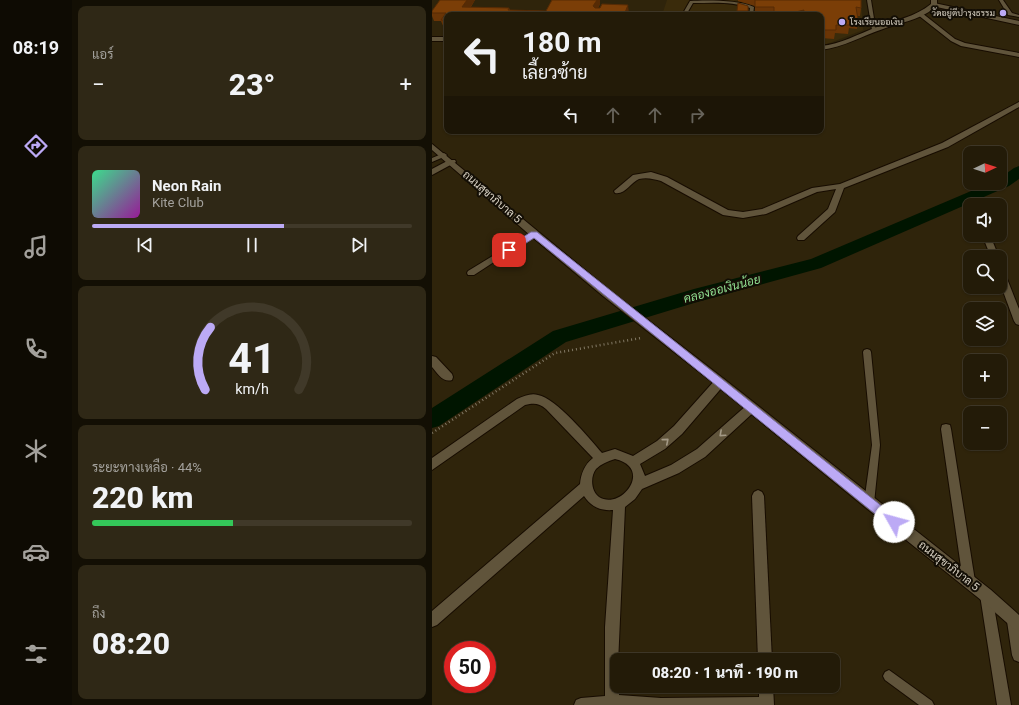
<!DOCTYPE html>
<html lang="th">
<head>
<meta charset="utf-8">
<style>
	body { margin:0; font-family:Roboto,Sarabun,sans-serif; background:#2f2816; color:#f1f3f6; height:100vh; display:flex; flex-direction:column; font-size:15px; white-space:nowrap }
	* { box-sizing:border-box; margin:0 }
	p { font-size:13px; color:#a3a19c }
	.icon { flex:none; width:22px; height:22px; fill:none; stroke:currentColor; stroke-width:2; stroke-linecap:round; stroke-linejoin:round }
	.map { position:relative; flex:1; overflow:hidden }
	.sheet { display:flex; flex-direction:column; gap:6px; padding:6px; background:#130f04; width:360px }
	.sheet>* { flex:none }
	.banner { position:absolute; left:12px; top:12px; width:380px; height:122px; border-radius:8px; box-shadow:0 1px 3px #0004,0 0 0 1px #403929; background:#231b08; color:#f1f3f6; overflow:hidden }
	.needle { width:26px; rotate:86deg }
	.tools { position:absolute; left:531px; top:146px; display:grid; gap:8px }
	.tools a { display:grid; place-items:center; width:44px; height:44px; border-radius:8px; background:#231b08; box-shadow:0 1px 3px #0004,0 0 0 1px #403929; font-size:20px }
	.speed { position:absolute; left:12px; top:641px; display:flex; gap:8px; font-size:20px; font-weight:700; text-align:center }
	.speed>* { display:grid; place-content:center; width:52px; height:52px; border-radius:50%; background:#231b08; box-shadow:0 1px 3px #0004,0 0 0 1px #403929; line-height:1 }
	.speed .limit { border:6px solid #d22; background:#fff; color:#111 }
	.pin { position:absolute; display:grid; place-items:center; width:34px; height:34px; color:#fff; margin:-17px; border-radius:8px; box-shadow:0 2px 6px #0006 }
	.me { position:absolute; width:44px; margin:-22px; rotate:308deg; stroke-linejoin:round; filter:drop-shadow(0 0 3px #0008) }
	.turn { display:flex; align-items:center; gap:14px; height:84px; padding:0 12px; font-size:18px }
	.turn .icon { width:52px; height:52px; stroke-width:2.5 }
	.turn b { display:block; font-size:28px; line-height:34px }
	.lanes { display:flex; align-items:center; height:38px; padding:0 12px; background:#0003; justify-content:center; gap:20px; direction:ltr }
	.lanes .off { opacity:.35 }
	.big { font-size:30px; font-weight:800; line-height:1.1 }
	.sheet .widget { flex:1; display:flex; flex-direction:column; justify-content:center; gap:6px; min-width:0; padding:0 14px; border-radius:8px; background:#2f2816 }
	.sheet .dial { align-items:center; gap:0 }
	.dial svg { height:104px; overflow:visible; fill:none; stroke:#403929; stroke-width:7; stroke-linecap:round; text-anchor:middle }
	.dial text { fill:#f1f3f6; stroke:none }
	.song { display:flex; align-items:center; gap:12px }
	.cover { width:48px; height:48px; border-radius:6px; background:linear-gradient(135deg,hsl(150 70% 55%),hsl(300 70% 35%)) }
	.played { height:4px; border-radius:2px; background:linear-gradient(90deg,#bcaaf5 60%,#403929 60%) }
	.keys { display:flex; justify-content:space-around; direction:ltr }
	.heat { display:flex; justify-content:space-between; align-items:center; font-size:22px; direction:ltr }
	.charge { height:6px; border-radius:3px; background:linear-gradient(90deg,#34c759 44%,#403929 0) }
	.trip { position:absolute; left:178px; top:653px; width:230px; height:40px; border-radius:8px; background:#231b08; box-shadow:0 1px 3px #0004,0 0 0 1px #403929; font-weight:800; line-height:40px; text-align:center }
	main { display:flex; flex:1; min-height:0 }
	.dock { display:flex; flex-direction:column; width:72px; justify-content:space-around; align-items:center; background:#0e0b03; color:#a3a19c }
	.dock .icon { width:28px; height:28px }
	.dock .selected { color:#bcaaf5 }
	.dock b { font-size:18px; color:#f1f3f6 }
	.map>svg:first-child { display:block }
	.built { fill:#3a2b0b }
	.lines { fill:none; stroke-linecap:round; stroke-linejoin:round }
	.canal { fill:#001500; fill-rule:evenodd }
	.service-casing { stroke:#170c00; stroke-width:2 }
	.minor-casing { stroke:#170c00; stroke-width:2 }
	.tertiary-casing { stroke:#170c00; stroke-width:2 }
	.secondary-casing { stroke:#170c00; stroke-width:2 }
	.path { stroke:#827965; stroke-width:2.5; stroke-dasharray:1 3; stroke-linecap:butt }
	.service { fill:#60543b; fill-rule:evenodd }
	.minor { fill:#60543b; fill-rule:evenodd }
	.tertiary { fill:#60543b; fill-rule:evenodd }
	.secondary { fill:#60543b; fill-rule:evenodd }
	.wall { fill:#6a3506 }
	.shaded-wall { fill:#562b05 }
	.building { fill:#7b3e07; stroke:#562b05 }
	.oneway { stroke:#a39986 }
	.route { fill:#bcaaf5; stroke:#7a6e9f }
	.poi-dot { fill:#bcaaf5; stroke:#130e05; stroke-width:1.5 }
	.labels { text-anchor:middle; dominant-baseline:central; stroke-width:4; stroke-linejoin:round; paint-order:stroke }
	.far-poi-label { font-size:9px; fill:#d9d2c4; stroke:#130e05; text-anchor:end }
	.street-label { font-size:11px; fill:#d9d2c4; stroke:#130e05 }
	.water-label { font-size:12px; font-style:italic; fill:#92e293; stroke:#130e05 }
</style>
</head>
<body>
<main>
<nav class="dock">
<b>08:19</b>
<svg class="icon selected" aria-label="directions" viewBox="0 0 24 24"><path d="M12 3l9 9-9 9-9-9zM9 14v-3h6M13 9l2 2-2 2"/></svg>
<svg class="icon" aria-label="music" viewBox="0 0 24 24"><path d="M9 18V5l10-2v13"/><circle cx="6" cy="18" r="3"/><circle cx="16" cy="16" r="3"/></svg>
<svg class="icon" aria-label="phone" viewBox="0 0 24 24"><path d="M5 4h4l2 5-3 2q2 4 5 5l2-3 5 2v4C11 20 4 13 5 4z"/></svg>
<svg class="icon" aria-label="climate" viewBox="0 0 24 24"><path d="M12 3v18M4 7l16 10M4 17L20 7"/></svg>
<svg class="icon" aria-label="car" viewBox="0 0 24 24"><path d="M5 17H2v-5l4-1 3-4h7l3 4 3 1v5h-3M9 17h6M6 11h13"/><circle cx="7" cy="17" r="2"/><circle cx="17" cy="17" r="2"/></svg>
<svg class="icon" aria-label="filters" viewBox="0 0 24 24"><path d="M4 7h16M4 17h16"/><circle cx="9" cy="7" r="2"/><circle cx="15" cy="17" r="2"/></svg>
</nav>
<section class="sheet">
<div class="widget"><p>แอร์</p>
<div class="heat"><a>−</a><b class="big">23°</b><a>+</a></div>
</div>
<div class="widget">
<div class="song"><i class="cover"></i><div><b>Neon Rain</b><p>Kite Club</p></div></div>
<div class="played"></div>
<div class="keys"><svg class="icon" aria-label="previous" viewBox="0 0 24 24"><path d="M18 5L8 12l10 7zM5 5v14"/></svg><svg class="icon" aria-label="pause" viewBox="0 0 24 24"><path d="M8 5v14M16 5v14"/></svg><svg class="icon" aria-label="next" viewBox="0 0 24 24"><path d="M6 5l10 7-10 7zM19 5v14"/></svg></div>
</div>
<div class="widget dial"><svg viewBox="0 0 100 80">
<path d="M14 69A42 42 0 1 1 86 69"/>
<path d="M14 69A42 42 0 0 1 18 21" stroke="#bcaaf5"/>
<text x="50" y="56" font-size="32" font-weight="700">41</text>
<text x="50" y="72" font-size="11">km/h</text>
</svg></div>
<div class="widget"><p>ระยะทางเหลือ · 44%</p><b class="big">220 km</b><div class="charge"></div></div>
<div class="widget"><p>ถึง</p><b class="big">08:20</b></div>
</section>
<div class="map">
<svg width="587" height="705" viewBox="0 0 587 705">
	<rect width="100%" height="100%" fill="#2f240b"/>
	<polygon class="built" points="235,0 429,0 431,30 395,44 389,45 389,15 230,15"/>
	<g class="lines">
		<polygon class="canal" points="587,166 587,179 577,186 389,268 262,303 134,342 7,426 0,428 0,408 121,331 262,289 379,259 558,183 568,183 568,178 582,168"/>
		<defs>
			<g id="service">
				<polygon points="435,0 439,0 444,31 440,30"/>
				<polygon points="567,0 571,0 580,13 587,15 587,17 576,15"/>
				<path d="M 258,1 C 275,0 308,0 322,7 L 321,15 L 317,15 L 318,8 C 300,1 280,3 261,3 L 254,15 L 250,15 Z"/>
				<polygon points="12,153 15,155 14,156 0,162 0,158"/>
				<polygon points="100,232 102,232 105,234 42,275 36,275 35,273 36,271"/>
				<polygon points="435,349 438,350 439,352 448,445 442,503 440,506 437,508 434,506 432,503 440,445 431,352 432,350"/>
				<polygon points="457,670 500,701 502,705 487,705 453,680 451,676 453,672"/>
			</g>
			<g id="minor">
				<polygon points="502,3 587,21 587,25 500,6 500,4"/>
				<polygon points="486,13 490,13 523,39 533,43 587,53 587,57 529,46 519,41 486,15"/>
				<path d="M 587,102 L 587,107 L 516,147 L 412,188 L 403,212 L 372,240 L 366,240 L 365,238 L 366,236 L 396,209 L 404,189 L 385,192 L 334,214 L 311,218 L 291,215 L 229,181 C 222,179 215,177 207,179 C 199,182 193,195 183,193 L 182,191 L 201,175 L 219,172 L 235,177 L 296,210 L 311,212 L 330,209 L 380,188 L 408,184 L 510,143 Z"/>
				<polygon points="17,160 23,160 24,162 0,175 0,169"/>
				<polygon points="550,235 558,235 567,257 559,257"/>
				<polygon points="568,268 572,271 587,309 587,325 584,324 582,321 568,283"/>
				<path d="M 0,356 L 4,357 L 20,374 L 21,377 L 20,380 C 11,383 5,373 0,367 Z"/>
				<path d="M 288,378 L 292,379 L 293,382 L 292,385 L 250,434 L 233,449 L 208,464 L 213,476 L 239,465 L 265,449 L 315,405 L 319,403 L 323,405 L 324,408 L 323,411 L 273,457 L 247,473 L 210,489 L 203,499 L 193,507 L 185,686 L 187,686 L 187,695 L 229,698 L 327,697 L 327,686 L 341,686 L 342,705 L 142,705 L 144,700 L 149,698 L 173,696 L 173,627 L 181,510 C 169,511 159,507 152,496 L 5,625 L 0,627 L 0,611 L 148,484 C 149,474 152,465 161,458 L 114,409 C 107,403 102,403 93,405 L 0,470 L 0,458 L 85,399 C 92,396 99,393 106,395 C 124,398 157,438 170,453 L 183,449 L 201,456 L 225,441 L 242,426 L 284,379 ZM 183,459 C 222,468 189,511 167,497 C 159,491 158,477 164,469 C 169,464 176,461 183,459 Z"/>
				<polygon points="514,424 518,425 519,429 543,581 542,586 537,587 532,586 531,581 509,429 510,425"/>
				<polygon points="326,490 330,492 332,496 340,660 326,660 320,496 322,492"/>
				<polygon points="554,589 559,590 560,595 579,705 565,705 548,595 549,590"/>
				<polygon points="582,614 587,617 587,662 582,660 580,655 575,621 577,616"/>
			</g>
			<g id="tertiary">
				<path d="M 499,0 L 505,0 L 505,5 C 491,20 469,22 451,29 C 430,36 412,47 389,50 L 389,46 C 409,44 426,34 445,27 C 464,20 483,17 499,4 Z"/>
				<rect x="0" y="37" width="15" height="4"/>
			</g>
			<polygon id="secondary" points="0,144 177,290 292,379 559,590 587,615 587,631 582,629 549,600 433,507 284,385 171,296 99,236 0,150"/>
		</defs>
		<use href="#service" class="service-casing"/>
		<use href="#minor" class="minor-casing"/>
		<use href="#tertiary" class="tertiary-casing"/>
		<use href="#secondary" class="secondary-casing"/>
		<polyline class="path" points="0,433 123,353 209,338"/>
		<use href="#service" class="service"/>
		<use href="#minor" class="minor"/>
		<use href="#tertiary" class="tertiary"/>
		<use href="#secondary" class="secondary"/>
	</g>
	<g class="wall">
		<polygon points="8,0 43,0 39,7 77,8 78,10 114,11 120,0 168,0 168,4 166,8 197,13 15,15 15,28 12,28 9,21 2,21 0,16 0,11"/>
		<polygon points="306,0 429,0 429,8 428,16 426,16 426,20 425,29 417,28 416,34 403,33 402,39 389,38 389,15 323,15 323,6 306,1"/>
		<polygon points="316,9 316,14 305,14 305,11"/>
	</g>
	<g class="shaded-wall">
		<polygon points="35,0 43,0 33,15 30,7"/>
		<polygon points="165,0 168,0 168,4 163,14 161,6"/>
		<polygon points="196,5 197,13 196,15 192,15"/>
		<polygon points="372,10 371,15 351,15"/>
	</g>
	<g class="building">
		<polygon points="8,0 35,0 30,7 77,8 76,10 114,11 120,0 165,0 161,6 163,8 168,8 170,4 196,5 192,15 15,15 15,20 9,20 14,13 0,13 0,11"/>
		<polygon points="323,0 429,0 429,8 424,7 426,20 418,20 418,25 404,25 404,30 389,30 389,15 371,15 372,10 351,15 342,12 342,7 323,7"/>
		<polygon points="306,3 316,6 316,11 305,11"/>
	</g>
	<defs><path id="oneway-chevron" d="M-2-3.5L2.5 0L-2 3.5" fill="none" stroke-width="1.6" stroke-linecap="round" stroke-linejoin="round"/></defs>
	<g class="oneway">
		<use href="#oneway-chevron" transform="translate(290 434) rotate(138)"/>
		<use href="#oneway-chevron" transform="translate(234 441) rotate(-41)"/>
	</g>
	<polygon class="route" points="99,232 105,232 466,519 467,522 466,526 462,528 458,526 102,238 80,252 74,252 74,248"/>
	<g class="poi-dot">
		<circle cx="571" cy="13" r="4"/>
		<circle cx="410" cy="22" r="4"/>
	</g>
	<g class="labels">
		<g class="far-poi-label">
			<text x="563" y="13">วัดอยู่ดีบำรุงธรรม</text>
			<text x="418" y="22" text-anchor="start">โรงเรียนออเงิน</text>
		</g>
		<g class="street-label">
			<text transform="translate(60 197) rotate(41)">ถนนสุขาภิบาล 5</text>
			<text transform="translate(517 566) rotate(38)">ถนนสุขาภิบาล 5</text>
		</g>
		<g class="water-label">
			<text transform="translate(290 289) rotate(-15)">คลองออเงินน้อย</text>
		</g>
	</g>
</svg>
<div class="tools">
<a><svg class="needle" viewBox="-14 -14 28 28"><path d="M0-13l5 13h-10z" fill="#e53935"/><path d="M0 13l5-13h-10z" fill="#a3a19c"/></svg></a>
<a><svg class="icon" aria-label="sound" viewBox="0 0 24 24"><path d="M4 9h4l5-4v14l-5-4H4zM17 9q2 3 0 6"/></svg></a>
<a><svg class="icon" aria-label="search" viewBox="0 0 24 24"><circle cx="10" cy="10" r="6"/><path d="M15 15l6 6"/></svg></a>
<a><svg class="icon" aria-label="layers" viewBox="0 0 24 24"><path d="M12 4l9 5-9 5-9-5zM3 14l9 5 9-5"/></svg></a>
<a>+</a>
<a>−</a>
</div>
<div class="speed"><div class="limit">50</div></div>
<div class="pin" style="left:77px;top:250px;background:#d93025"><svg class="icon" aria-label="arrive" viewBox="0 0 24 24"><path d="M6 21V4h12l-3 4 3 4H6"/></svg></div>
<svg class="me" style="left:462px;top:522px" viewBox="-20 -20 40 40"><circle r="19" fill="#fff"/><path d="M0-13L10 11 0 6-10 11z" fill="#bcaaf5"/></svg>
<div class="trip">08:20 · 1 นาที · 190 m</div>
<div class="banner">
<div class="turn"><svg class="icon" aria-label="left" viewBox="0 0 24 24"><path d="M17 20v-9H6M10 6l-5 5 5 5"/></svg><div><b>180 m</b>เลี้ยวซ้าย</div></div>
<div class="lanes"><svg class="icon" aria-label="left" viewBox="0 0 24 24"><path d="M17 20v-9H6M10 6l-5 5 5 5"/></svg><svg class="icon off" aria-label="ahead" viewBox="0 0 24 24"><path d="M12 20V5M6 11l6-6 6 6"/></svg><svg class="icon off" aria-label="ahead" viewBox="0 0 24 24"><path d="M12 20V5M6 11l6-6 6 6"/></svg><svg class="icon off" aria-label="right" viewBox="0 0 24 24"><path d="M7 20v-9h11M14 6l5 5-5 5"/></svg></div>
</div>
</div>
</main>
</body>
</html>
